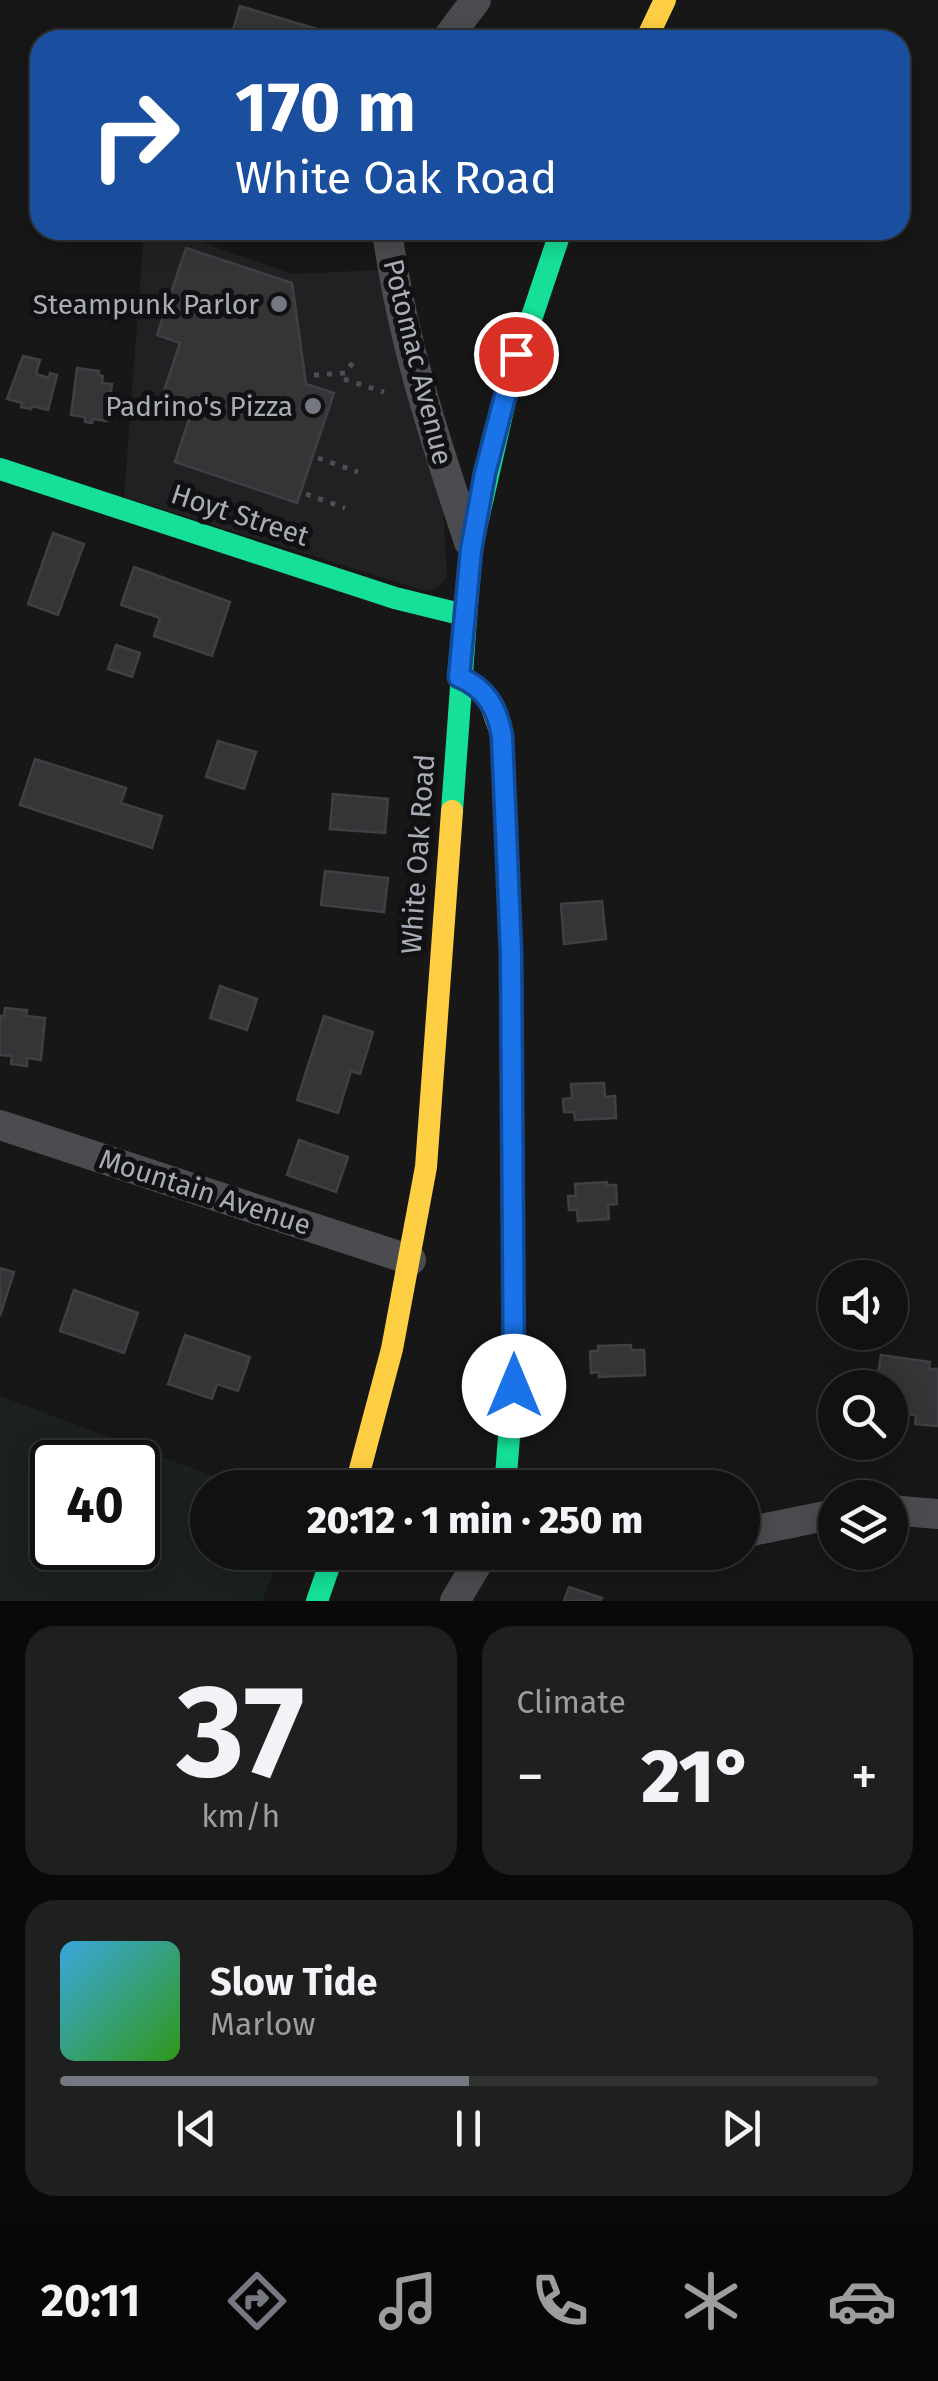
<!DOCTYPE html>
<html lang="en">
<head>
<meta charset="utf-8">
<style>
	body { margin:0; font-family:"Fira Sans",sans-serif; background:#1e1f1f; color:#f1f3f6; height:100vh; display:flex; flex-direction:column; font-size:38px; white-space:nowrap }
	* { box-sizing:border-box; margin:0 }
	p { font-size:32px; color:#9c9d9f }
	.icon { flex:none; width:55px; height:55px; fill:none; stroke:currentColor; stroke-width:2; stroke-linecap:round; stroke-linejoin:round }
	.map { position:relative; height:1601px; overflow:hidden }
	.panel { display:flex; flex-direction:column; gap:25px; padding:25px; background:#090909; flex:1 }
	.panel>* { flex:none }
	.top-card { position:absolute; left:30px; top:30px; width:880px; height:210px; border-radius:30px; box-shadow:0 5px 25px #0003,0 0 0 2px #303131; background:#1a4fa0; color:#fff; overflow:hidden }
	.controls { position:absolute; left:818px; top:1260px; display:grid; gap:20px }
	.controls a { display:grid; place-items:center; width:90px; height:90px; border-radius:50%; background:#111; box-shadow:0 5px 25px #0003,0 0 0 2px #303131; font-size:50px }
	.speed { position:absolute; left:30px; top:1440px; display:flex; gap:20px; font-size:50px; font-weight:700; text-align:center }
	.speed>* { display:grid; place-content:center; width:130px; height:130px; border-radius:50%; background:#111; box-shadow:0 5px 25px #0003,0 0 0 2px #303131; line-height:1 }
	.speed .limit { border:5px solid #111; border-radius:15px; background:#fff; color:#111 }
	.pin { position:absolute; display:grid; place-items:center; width:85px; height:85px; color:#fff; margin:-42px; border:5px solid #fff; border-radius:50%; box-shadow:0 2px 10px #0007 }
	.me { position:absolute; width:110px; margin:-55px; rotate:0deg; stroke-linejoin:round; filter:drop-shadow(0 0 8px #0008) }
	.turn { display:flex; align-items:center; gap:35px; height:210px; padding:0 40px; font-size:45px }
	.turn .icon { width:130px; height:130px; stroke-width:2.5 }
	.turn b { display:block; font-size:70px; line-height:85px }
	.big { font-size:75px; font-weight:800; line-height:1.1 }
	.panel .widget { flex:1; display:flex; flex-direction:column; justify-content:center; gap:15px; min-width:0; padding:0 35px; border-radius:30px; background:#1e1f1f }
	.panel .dial { align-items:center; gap:0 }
	.dial b { font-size:130px; line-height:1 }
	.song { display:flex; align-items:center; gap:30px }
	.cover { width:120px; height:120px; border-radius:15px; background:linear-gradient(135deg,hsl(200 70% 55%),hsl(110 70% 35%)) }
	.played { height:10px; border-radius:5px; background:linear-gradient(90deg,#757880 50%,#303131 50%) }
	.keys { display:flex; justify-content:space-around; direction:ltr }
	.heat { display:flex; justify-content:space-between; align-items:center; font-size:55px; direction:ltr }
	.panel .tiles { flex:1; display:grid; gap:25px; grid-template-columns:1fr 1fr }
	.widget:last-child { grid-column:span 2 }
	.trip { position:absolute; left:190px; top:1470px; width:570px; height:100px; border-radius:50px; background:#111; box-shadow:0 5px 25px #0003,0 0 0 2px #303131; font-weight:800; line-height:100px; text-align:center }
	.tab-bar { display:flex; height:160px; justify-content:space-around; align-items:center; background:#070707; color:#9c9d9f }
	.tab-bar .icon { width:70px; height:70px }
	.tab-bar .active { color:#757880 }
	.tab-bar b { font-size:45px; color:#f1f3f6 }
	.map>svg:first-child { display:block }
	.built { fill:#212124 }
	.green { fill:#1b211c; fill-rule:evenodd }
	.building { fill:#343537; stroke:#3f4043; stroke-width:2.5 }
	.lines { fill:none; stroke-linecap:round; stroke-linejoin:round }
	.path { stroke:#4d4e52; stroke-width:5; stroke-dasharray:5 8; stroke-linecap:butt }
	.street { stroke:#4b4c50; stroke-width:30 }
	.fast { stroke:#16e098; stroke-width:22 }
	.slow { stroke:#ffcf43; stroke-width:22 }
	.route-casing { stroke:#114b97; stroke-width:25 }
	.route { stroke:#1a73e8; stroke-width:18 }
	.poi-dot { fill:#757880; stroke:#111113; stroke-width:4 }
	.labels { text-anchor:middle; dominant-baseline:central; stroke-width:10; stroke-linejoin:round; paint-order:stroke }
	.poi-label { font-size:28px; fill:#a8adb8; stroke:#111113; text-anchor:end }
	.street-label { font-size:28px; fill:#a8adb8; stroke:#111113 }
</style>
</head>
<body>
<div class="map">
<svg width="938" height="1601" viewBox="0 0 938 1601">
	<rect width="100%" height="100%" fill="#171717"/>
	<polygon class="built" points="144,230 167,230 292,274 382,270 443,507 447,577 437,588 425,591 124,497"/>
	<path class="green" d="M 0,1396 L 242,1487 L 208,1488 L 208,1552 L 281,1553 L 262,1601 L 0,1601 ZM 52,1462 L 138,1462 L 138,1548 L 52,1548 Z"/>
	<g class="building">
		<polygon points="240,6 350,39 350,40 230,40"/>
		<polygon points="186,248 292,283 306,384 334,393 297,503 175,462 191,413 160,403 180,343 157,335"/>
		<polygon points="23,356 40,360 36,374 49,378 50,373 57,375 48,410 32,406 31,409 21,407 22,403 7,399"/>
		<polygon points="77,368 99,371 98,375 103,376 102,383 112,384 107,421 93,419 92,423 85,422 85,417 71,415"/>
		<polygon points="53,533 84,544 58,615 28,604"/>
		<polygon points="134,567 230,602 212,656 154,636 160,618 121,605"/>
		<polygon points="116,645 140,653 132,677 108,669"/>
		<polygon points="218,741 256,752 244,789 206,777"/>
		<polygon points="35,759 126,788 121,803 162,816 152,848 20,805"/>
		<polygon points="333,794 388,799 385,833 330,829"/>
		<polygon points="325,871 388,878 384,912 321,905"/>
		<polygon points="602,901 606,939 564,944 561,904"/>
		<polygon points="220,986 257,999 247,1030 210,1018"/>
		<polygon points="5,1008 27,1010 26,1016 45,1018 41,1060 27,1058 27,1066 11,1064 12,1056 0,1055 0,1016 4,1016"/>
		<polygon points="324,1016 373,1032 360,1074 351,1071 338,1113 297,1100"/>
		<polygon points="604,1083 605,1097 615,1096 616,1118 575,1120 574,1112 564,1112 563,1099 572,1098 571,1084"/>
		<polygon points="299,1140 348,1157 336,1192 287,1175"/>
		<polygon points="607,1182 607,1185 616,1185 617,1204 608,1205 609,1219 578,1221 577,1210 569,1210 568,1196 576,1196 575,1184"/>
		<polygon points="0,1268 14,1272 0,1316"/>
		<polygon points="74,1290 138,1313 124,1353 60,1331"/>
		<polygon points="185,1335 250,1357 238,1391 217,1384 212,1399 168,1384"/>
		<polygon points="631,1345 631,1350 644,1350 645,1375 599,1377 599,1372 591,1373 590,1351 598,1351 598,1346"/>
		<polygon points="881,1355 930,1362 929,1369 938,1369 938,1426 915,1424 916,1415 906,1414 904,1429 890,1428 890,1388 876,1388"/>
		<polygon points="569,1587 602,1598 600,1601 564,1601"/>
	</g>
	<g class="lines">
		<g class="path">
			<polyline points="314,375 346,373 355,359"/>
			<polyline points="344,379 384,392"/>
			<polyline points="318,458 358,472"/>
			<polyline points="306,494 345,508"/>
		</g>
		<g class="street">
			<polyline points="446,40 476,0"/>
			<path d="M 387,230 C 401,337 435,440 469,542"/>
			<polyline points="0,1125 411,1260"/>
			<polyline points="890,1510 938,1514"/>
			<polyline points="742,1533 835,1514"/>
			<polyline points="455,1601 484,1552"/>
		</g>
		<g class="fast">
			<polyline points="0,469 395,598 464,615"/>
			<polyline points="452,811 471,550 508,388 561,230"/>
			<polyline points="505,1488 513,1386 513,1341"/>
			<polyline points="317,1601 334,1552"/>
		</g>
		<g class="slow">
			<polyline points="646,40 665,0"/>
			<polyline points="459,677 476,687 489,700 502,736 511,952 513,1341"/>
			<polyline points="355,1488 392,1349 426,1167 452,811"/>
		</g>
	</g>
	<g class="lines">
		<defs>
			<path id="route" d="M 514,1386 L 511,952 L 502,736 C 497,708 486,688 459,677 L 471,550 L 485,473 L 516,354"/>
		</defs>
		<use href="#route" class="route-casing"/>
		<use href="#route" class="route"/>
	</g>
	<g class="poi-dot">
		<circle cx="279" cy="304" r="10"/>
		<circle cx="313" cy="406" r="10"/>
	</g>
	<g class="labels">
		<g class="poi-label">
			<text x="259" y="304">Steampunk Parlor</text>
			<text x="293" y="406">Padrino's Pizza</text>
		</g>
		<g class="street-label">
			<text transform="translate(418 362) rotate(76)">Potomac Avenue</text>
			<text transform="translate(240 515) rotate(18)">Hoyt Street</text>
			<text transform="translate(418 854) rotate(-86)">White Oak Road</text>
			<text transform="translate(205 1192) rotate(18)">Mountain Avenue</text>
		</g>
	</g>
</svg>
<div class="controls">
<a><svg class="icon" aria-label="sound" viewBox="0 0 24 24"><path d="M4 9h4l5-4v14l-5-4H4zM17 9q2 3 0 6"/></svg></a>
<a><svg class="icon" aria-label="search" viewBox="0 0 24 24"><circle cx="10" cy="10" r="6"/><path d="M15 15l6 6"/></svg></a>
<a><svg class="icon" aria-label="layers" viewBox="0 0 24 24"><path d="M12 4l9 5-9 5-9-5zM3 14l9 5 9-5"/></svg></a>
</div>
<div class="speed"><div class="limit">40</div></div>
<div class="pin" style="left:516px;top:354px;background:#d93025"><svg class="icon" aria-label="arrive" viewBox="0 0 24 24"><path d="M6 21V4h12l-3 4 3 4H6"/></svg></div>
<svg class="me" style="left:514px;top:1386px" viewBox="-20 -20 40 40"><circle r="19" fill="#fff"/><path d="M0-13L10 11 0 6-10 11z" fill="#1a73e8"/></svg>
<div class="trip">20:12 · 1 min · 250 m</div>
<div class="top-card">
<div class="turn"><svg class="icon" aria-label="right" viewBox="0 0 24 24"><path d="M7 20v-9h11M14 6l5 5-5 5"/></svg><div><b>170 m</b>White Oak Road</div></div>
</div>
</div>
<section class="panel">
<div class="tiles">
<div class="widget dial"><b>37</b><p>km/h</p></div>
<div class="widget"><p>Climate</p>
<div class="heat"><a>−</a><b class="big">21°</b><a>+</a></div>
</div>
<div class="widget">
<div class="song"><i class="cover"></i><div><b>Slow Tide</b><p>Marlow</p></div></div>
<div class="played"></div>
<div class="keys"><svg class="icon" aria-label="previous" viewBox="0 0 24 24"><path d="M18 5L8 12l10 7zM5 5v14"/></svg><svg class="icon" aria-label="pause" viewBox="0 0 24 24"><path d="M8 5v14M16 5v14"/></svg><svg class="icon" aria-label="next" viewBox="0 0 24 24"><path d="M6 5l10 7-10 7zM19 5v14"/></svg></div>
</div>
</div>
</section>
<nav class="tab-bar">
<b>20:11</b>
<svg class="icon active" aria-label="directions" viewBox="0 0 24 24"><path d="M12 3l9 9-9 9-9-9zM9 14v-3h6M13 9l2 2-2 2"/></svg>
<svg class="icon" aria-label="music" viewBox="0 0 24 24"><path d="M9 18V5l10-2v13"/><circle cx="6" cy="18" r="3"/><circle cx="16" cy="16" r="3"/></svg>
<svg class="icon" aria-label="phone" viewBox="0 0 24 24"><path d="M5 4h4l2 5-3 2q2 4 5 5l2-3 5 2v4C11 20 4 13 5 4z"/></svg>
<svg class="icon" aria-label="climate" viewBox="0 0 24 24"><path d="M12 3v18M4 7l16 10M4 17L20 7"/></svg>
<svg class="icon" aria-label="car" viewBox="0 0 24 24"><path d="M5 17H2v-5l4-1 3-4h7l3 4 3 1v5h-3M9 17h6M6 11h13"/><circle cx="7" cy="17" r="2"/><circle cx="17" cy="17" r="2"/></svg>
</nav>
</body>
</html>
